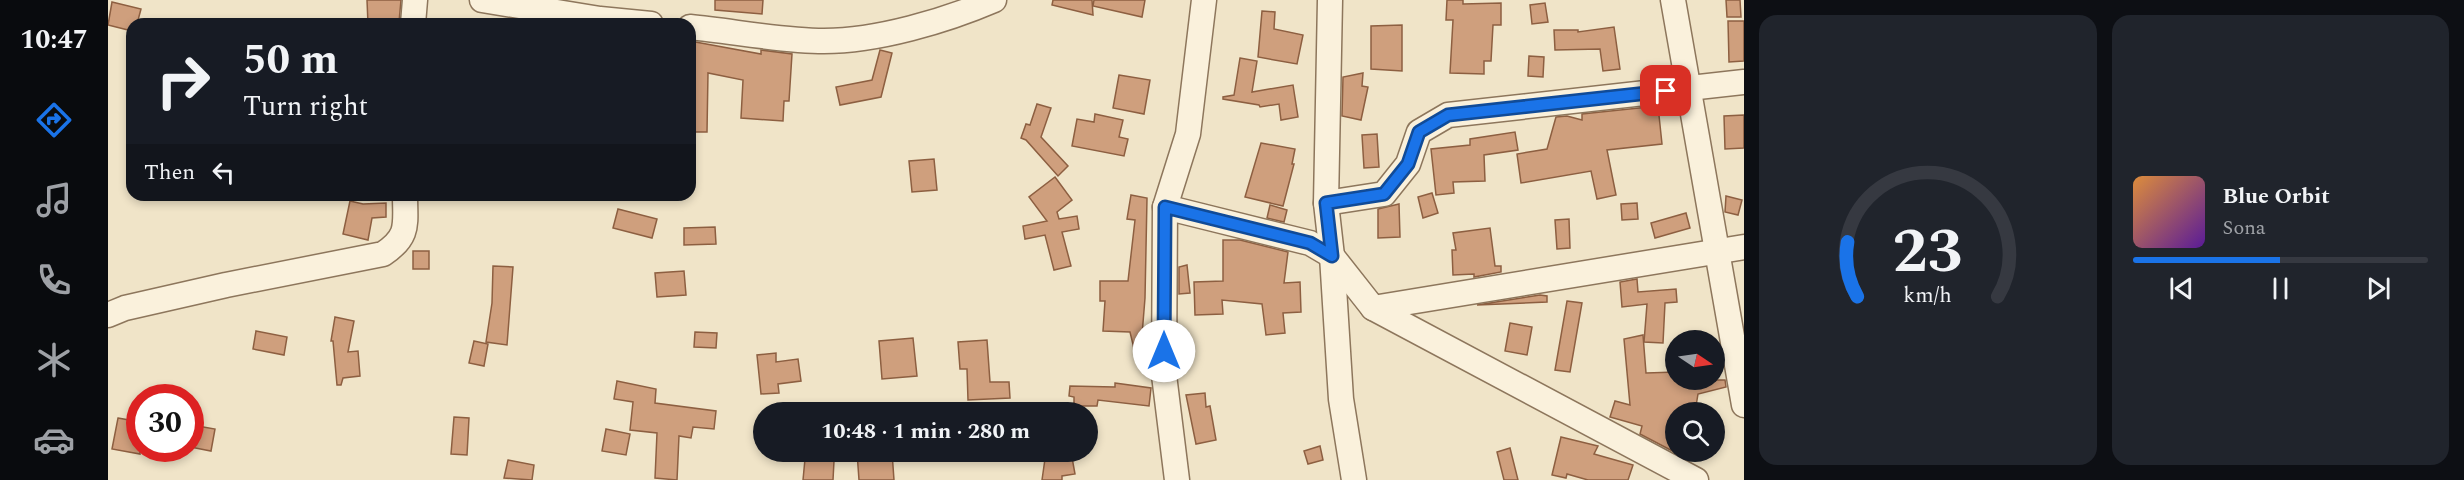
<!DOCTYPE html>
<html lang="en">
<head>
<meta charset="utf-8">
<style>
	body { margin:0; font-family:Spectral,serif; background:#20242c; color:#f1f3f6; height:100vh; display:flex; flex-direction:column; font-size:22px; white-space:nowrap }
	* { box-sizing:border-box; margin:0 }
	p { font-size:20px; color:#9ea1a6 }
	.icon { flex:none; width:33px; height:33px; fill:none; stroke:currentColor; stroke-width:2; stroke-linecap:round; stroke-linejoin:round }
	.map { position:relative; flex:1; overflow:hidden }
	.drawer { display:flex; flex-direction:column; gap:15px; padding:15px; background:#0d0f14; width:720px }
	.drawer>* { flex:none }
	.guide { position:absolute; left:18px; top:18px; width:570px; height:183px; border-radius:18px; box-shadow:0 3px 9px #0003; background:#171b24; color:#f1f3f6; overflow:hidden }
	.needle { width:39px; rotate:103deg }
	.controls { position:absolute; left:1557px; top:330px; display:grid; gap:12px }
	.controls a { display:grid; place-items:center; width:60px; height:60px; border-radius:50%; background:#171b24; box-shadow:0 3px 9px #0003; font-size:30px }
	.speed { position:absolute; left:18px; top:384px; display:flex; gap:12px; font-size:30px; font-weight:700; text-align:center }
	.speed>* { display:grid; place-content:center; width:78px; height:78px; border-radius:50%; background:#171b24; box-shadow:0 3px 9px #0003; line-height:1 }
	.speed .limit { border:9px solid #d22; background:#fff; color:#111 }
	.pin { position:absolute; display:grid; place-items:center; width:51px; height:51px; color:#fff; margin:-26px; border-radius:12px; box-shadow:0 3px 9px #0006 }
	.me { position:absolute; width:66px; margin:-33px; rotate:0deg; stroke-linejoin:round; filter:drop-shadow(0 0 4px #0008) }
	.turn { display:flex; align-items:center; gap:21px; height:126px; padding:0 18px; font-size:27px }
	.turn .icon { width:78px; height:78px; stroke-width:2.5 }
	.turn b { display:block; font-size:42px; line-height:51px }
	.then { display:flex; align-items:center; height:57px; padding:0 18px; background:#0003; gap:12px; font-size:22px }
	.drawer .tile { flex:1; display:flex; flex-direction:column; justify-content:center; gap:9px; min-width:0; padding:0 21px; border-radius:18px; background:#20242c }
	.drawer .dial { align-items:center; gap:0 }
	.dial svg { height:156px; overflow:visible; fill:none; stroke:#363941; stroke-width:7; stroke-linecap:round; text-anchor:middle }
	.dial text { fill:#f1f3f6; stroke:none }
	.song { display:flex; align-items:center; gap:18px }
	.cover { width:72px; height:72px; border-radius:9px; background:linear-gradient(135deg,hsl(30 70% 55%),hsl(270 70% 35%)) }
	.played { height:6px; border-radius:3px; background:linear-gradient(90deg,#1a73e8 50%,#363941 50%) }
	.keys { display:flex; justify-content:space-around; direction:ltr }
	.drawer .tiles { flex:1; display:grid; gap:15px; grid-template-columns:repeat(2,1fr) }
	.trip { position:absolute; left:645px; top:402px; width:345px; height:60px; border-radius:30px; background:#171b24; box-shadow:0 3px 9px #0003; font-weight:700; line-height:60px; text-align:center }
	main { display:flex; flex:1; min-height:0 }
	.menu { display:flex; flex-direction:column; width:108px; justify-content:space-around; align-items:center; background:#090b0e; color:#9ea1a6 }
	.menu .icon { width:42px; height:42px }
	.menu .current { color:#1a73e8 }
	.menu b { font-size:27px; color:#f1f3f6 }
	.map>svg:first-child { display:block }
	.building { fill:#cf9f7d; stroke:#8d5f41; stroke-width:1.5 }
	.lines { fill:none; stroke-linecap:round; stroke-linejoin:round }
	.minor-casing { stroke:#8d765c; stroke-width:27 }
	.minor { stroke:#faf1dc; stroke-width:24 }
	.route-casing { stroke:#114b97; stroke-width:15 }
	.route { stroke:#1a73e8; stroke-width:10 }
</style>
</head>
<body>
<main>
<nav class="menu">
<b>10:47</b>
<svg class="icon current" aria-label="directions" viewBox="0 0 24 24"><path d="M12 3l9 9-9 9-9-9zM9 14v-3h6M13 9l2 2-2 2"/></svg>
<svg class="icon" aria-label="music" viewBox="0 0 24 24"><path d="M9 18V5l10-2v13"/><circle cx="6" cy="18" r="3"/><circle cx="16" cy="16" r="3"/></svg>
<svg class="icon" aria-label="phone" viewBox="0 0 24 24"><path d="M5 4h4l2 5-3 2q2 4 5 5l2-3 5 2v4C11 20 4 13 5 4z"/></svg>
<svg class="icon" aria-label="climate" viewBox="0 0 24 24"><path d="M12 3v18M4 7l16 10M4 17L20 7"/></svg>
<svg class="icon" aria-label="car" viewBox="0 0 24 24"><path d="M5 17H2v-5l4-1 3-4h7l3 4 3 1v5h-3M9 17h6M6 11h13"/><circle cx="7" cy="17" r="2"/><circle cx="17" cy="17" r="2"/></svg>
</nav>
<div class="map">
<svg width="1636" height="480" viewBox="0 0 1636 480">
	<rect width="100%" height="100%" fill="#f0e4c8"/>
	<g class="building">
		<polygon points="259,0 293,0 291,22 260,24"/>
		<polygon points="607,0 655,0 654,14 607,10"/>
		<polygon points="945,0 984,0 985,15 944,5"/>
		<polygon points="986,0 1037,0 1034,17 985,6"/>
		<polygon points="1339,0 1355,0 1355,4 1393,3 1393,25 1385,25 1383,61 1376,61 1376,74 1342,73 1345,20 1338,20"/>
		<polygon points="1618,0 1632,0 1633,17 1619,17"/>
		<polygon points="4,2 33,9 29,24 24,24 24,31 0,25"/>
		<polygon points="1437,3 1440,22 1424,24 1422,5"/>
		<polygon points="1154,11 1167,12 1166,29 1195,35 1189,64 1150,57"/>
		<polygon points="1620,21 1636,21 1636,61 1621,62"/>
		<polygon points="1294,25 1294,71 1263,69 1263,26"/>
		<polygon points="1506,27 1512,69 1495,71 1492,49 1447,50 1446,30 1470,30 1470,32"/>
		<polygon points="582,41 653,54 653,50 684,54 681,101 676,101 675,121 633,118 635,80 600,73 599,132 582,132"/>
		<polygon points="772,50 784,53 773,97 732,105 728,87 764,80"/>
		<polygon points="1421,56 1436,57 1435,77 1420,76"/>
		<polygon points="1132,58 1149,61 1144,92 1185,85 1190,117 1173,120 1171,104 1152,107 1151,105 1115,99 1115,97 1126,95"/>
		<polygon points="1255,73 1254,86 1260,87 1253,120 1234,116 1235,77"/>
		<polygon points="1011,75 1042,80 1036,114 1005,108"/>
		<polygon points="929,104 943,108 933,137 960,166 950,176 918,140 913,138 918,124 922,125"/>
		<polygon points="1550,106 1554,144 1499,150 1508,195 1489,199 1483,171 1413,183 1409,154 1439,149 1448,117 1459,116 1474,120 1474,114"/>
		<polygon points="987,114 1015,120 1011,137 1020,139 1016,156 964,146 969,119 986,122"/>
		<polygon points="1636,115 1636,148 1617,149 1616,116"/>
		<polygon points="1407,132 1410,150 1376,155 1377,181 1345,182 1346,193 1328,195 1323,149 1362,145 1362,139"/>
		<polygon points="1269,134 1271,167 1256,168 1254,135"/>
		<polygon points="1153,143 1187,149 1184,164 1186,164 1175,206 1137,197"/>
		<polygon points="826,159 829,190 804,192 801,161"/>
		<polygon points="947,177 964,200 949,212 951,219 969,216 971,229 954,232 963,266 946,270 937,235 917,239 915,226 939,221 921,197"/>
		<polygon points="1324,193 1330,213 1315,218 1310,197"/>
		<polygon points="1023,195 1039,198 1037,298 1032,360 1029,361 1022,332 995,331 997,301 992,301 992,281 1020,281 1027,220 1019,219"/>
		<polygon points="1618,196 1634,200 1630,215 1617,212"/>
		<polygon points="242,201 255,204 278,203 278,217 264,218 260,240 235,234"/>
		<polygon points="1529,203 1530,219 1514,220 1513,204"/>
		<polygon points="1291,204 1292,237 1270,238 1270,209"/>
		<polygon points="1162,205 1179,210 1176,222 1159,218"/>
		<polygon points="510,209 549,219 544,238 505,228"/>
		<polygon points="1578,213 1582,228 1547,238 1543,223"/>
		<polygon points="1461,219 1462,248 1449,249 1447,220"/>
		<polygon points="607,227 608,244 576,245 576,228"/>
		<polygon points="1382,228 1387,266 1393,266 1393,272 1366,277 1366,274 1345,275 1344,250 1348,250 1345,233"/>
		<polygon points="1115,240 1132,240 1180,252 1176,283 1192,282 1193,312 1175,313 1177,333 1158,335 1154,304 1114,300 1115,314 1087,315 1086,282 1115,281"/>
		<rect x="305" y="251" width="16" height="18"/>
		<polygon points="1079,265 1082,293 1071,294 1071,267"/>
		<polygon points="385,266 405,267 399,345 378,342 384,303"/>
		<polygon points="576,271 578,295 549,297 547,273"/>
		<polygon points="1529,279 1530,292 1568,289 1569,302 1557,303 1555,343 1536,342 1539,304 1514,307 1512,282"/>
		<polygon points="1432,295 1439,296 1439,302 1369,305"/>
		<polygon points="1459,301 1474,303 1462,372 1447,370"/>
		<polygon points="227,317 246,321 240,352 250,351 252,376 235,378 233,385 229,385 225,341 223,341"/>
		<polygon points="1402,323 1424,327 1419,355 1397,351"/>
		<polygon points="148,331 179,337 176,355 145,349"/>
		<polygon points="587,332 609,333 608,348 586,347"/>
		<polygon points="1535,335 1538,373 1568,372 1568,380 1617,380 1618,387 1590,394 1587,412 1568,412 1568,452 1586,452 1593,455 1592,460 1574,456 1532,434 1534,426 1502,417 1507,401 1522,405 1516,339"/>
		<polygon points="805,338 809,376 774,379 771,341"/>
		<polygon points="879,340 882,382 901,382 902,398 860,400 859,369 852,369 850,342"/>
		<polygon points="366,341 380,344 376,366 361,363"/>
		<polygon points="668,353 668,362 690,359 693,381 670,384 671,393 653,394 649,355"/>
		<polygon points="509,381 548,389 547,403 608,411 606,429 585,427 583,438 571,436 569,480 547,478 549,433 522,430 525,402 506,399"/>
		<polygon points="1007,383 1043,388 1041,406 990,400 989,406 966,406 966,397 961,396 962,386 1007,387"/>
		<polygon points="1097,393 1098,407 1102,406 1108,440 1088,444 1078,395"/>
		<polygon points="346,417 361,418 359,455 343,454"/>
		<polygon points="10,418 32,422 32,454 4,449"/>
		<polygon points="84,425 107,429 103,451 82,447"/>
		<polygon points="498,429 522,434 518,455 494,451"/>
		<polygon points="1453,437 1490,446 1486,454 1525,465 1520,480 1480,480 1459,474 1458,478 1444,475"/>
		<polygon points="1212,446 1215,460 1200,464 1196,451"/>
		<polygon points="1402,448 1410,480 1396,480 1389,452"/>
		<polygon points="749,452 784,452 786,480 751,480"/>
		<polygon points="938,452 963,452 967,474 954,476 954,480 934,480"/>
		<polygon points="697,459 726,461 725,480 695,480"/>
		<polygon points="400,460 426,465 424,480 396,478"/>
	</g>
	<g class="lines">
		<defs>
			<g id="minor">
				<polyline points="374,0 492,19 543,24"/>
				<polyline points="1222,0 1218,203 1224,256 1233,399 1246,480"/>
				<polyline points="1565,0 1636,405"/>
				<polyline points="305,24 307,0"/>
				<path d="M 582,27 C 624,31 674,41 716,41 C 769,41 837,21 886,0"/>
				<polyline points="1218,203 1276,194 1300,164 1311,132 1340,115 1636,82"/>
				<polyline points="1057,207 1202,243 1224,256 1265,308 1588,480"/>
				<polyline points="1265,308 1636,247"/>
				<path d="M 0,315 L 17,308 L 118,285 L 275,254 C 302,236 297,224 297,195"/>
				<polyline points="1069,480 1056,375 1057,207 1080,134 1096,0"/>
			</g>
		</defs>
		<use href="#minor" class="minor-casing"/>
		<use href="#minor" class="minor"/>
	</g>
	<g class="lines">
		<defs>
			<polyline id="route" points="1056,351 1057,207 1202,243 1224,256 1218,203 1276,194 1300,164 1311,132 1340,115 1558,91"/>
		</defs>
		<use href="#route" class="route-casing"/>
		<use href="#route" class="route"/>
	</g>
</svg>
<div class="controls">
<a><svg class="needle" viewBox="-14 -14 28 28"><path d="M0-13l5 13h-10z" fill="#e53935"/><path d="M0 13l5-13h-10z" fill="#9ea1a6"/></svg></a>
<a><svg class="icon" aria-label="search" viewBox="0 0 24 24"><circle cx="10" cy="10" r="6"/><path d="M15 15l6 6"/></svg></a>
</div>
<div class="speed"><div class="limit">30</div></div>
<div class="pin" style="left:1558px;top:91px;background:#d93025"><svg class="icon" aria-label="arrive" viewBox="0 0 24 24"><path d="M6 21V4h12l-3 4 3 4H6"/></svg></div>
<svg class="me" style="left:1056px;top:351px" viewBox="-20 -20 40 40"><circle r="19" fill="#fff"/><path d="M0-13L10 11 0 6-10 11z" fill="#1a73e8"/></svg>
<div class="trip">10:48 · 1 min · 280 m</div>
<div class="guide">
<div class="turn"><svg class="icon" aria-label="right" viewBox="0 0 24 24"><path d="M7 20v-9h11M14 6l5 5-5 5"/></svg><div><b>50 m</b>Turn right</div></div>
<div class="then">Then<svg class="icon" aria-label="left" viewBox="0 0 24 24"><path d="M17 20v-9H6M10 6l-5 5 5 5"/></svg></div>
</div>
</div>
<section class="drawer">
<div class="tiles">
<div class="tile dial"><svg viewBox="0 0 100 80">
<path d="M14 69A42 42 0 1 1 86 69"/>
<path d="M14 69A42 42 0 0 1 9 41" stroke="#1a73e8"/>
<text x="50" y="56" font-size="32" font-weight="700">23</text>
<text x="50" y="72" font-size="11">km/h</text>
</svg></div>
<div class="tile">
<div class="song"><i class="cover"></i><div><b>Blue Orbit</b><p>Sona</p></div></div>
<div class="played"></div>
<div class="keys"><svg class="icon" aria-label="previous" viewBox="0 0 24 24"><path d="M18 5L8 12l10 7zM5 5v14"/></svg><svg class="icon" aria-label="pause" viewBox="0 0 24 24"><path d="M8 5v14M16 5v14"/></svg><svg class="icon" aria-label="next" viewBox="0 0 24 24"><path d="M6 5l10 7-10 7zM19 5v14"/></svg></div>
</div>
</div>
</section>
</main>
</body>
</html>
